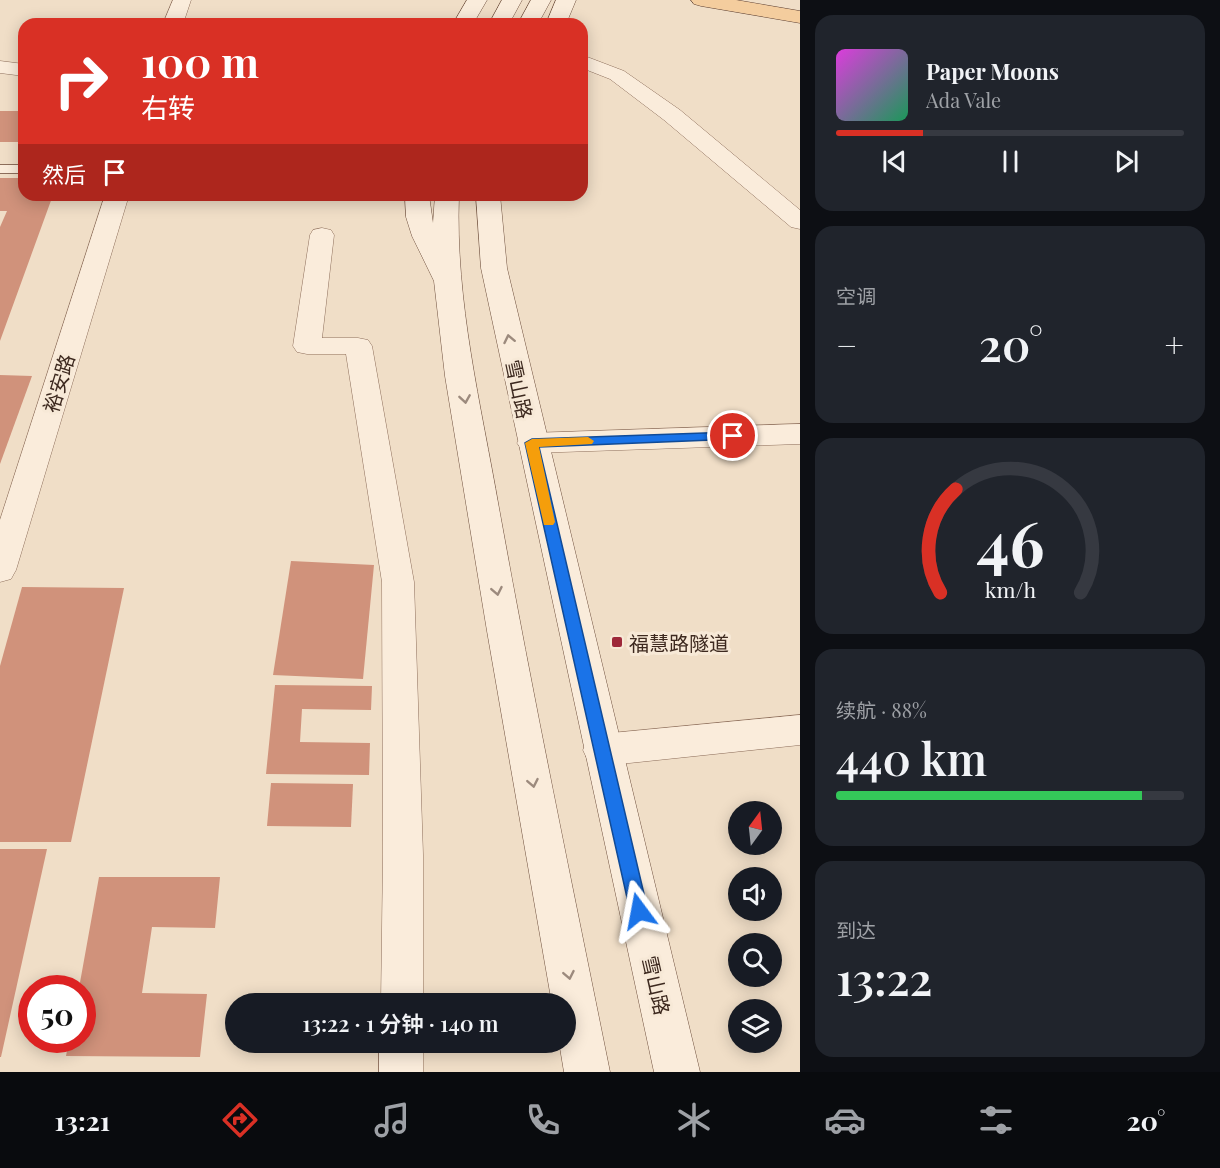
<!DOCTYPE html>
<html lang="zh">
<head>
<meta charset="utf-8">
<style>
	body { margin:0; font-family:"Playfair Display","Noto Sans SC",serif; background:#20242c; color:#f1f3f6; height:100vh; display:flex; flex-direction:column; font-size:22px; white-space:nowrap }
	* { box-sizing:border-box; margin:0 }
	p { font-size:20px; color:#9ea1a6 }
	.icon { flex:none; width:33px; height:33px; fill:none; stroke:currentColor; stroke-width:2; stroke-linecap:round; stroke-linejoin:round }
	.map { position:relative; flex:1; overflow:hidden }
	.side { display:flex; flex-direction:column; gap:15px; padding:15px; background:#0d0f14; width:420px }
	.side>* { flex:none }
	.top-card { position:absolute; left:18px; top:18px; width:570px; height:183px; border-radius:18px; box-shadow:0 3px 15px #0003; background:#d93025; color:#fff; overflow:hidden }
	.needle { width:39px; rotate:15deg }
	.buttons { position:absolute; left:728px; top:801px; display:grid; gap:12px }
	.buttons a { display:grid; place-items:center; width:54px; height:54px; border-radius:50%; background:#171b24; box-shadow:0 3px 15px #0003; font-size:30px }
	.speed { position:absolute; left:18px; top:975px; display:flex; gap:12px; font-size:30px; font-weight:700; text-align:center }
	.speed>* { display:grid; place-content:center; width:78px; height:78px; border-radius:50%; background:#171b24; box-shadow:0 3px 15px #0003; line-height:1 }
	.speed .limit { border:9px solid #d22; background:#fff; color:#111 }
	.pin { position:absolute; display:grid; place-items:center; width:51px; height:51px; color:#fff; margin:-26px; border:3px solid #fff; border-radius:50%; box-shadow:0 2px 6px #0007 }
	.me { position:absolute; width:66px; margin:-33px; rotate:347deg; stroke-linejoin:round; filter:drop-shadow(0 0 4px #0008) }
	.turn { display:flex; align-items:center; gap:21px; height:126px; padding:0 24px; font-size:27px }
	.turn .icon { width:78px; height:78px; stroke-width:2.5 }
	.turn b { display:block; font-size:42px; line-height:51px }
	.then { display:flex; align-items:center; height:57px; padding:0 24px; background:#0003; gap:12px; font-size:22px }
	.big { font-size:45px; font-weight:600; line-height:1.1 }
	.side .tile { flex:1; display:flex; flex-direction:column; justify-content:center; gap:9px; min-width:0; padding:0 21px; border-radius:18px; background:#20242c }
	.side .dial { align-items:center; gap:0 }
	.dial svg { height:156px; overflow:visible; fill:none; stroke:#363941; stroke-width:7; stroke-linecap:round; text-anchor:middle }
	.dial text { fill:#f1f3f6; stroke:none }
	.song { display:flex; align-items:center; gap:18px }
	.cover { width:72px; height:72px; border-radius:9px; background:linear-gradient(135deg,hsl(300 70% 55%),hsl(150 70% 35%)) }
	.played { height:6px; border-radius:3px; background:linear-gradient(90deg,#d93025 25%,#363941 25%) }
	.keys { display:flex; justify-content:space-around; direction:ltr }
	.heat { display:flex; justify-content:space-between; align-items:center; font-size:33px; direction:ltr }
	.charge { height:9px; border-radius:4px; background:linear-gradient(90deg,#34c759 88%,#363941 0) }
	.trip { position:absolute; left:225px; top:993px; width:351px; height:60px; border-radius:30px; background:#171b24; box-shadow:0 3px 15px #0003; font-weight:600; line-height:60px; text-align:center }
	.dock { display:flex; height:96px; justify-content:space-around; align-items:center; background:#090b0e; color:#9ea1a6 }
	.dock .icon { width:42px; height:42px }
	.dock .selected { color:#d93025 }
	.dock b { font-size:27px; color:#f1f3f6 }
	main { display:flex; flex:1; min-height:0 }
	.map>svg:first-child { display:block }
	.building { fill:#d0927b }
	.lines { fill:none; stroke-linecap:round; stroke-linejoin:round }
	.service-casing { stroke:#8d6e5b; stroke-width:2 }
	.minor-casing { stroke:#8d6e5b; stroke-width:1 }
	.secondary-casing { stroke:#6f503e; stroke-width:1 }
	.primary-casing { stroke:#5b3d2f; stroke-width:1 }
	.service { fill:#faecdb; fill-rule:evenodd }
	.minor { fill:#faecdb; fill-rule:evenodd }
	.secondary { fill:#faecdb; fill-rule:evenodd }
	.primary { fill:#f4cd9e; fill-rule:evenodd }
	.oneway { stroke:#9c8a7d }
	.route { fill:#1a73e8; stroke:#114b97; stroke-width:1.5 }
	.slow { fill:#f59e0b }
	.poi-dot { fill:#9e293a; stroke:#f7e9d7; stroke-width:2 }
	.labels { text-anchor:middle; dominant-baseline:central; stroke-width:6; stroke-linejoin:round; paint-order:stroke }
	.street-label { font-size:20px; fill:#3d291f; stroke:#f7e9d7 }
	.poi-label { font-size:20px; fill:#3d291f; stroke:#f7e9d7; text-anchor:start }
</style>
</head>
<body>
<main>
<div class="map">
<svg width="800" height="1072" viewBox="0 0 800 1072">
	<rect width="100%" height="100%" fill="#f0dec7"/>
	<g class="building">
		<rect x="0" y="111" width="24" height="31"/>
		<polygon points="0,178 24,178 24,195 53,195 0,341 0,227 7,211 0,211"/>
		<polygon points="0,375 32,376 0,464"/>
		<polygon points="291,561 374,565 363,679 273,675"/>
		<polygon points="22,587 124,588 71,842 0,842 0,666"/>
		<polygon points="275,685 372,686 371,710 302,709 300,742 370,743 369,775 266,774"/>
		<polygon points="271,783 353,784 351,827 267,826"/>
		<polygon points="0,849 47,849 1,1057 0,1057"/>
		<polygon points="99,877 220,877 215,928 152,927 142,993 207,994 200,1057 66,1056 69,1040 82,1040 82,988 79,988"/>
	</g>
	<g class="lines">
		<defs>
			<rect id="service" x="0" y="165" width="24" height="8"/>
			<g id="minor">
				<polygon points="173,0 191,0 183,24 163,24"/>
				<polygon points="582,55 624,71 680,110 800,210 800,229 791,227 664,120 610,79 582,68"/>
				<polygon points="0,61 24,64 24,76 0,73"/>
				<polygon points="105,195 129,195 16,570 11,579 0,582 0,520"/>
				<polygon points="322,228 331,230 334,235 322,338 358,338 368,340 372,346 414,582 423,855 423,1004 381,1004 383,855 382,582 346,354 307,354 297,352 293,346 310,235 313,230"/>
				<polygon points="800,424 800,444 532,453 522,450 517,443 522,436 532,433"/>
				<polygon points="800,715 800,745 601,766 588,761 583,750 588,739 601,734"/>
				<rect x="379" y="1042" width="44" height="30"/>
			</g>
			<g id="secondary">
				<polygon points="467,0 487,0 473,24 453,24"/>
				<polygon points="502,0 522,0 509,24 489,24"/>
				<polygon points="531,0 551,0 538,24 518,24"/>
				<polygon points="556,0 576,0 566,24 546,24"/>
				<path d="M 405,195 L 429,195 L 433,223 L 435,195 L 459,195 C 455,302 481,404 499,508 C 533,697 572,884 610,1072 L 564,1072 L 559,1042 L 566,1042 L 566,1004 L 552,1004 L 487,631 L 445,376 L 434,281 L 412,236 L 406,217 Z"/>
				<polygon points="476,195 500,195 507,268 700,1072 654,1072 481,268"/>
			</g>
			<polygon id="primary" points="691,0 736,0 800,11 800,23 701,6 694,4"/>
		</defs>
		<use href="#service" class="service-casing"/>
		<use href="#minor" class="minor-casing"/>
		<use href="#secondary" class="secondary-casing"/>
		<use href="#primary" class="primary-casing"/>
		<use href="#service" class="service"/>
		<use href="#minor" class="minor"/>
		<use href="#secondary" class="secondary"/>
		<use href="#primary" class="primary"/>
	</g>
	<defs><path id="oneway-chevron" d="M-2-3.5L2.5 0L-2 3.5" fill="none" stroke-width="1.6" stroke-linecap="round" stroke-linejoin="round" transform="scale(1.5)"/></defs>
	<g class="oneway">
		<use href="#oneway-chevron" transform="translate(509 339) rotate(-102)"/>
		<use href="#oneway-chevron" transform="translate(465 399) rotate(81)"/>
		<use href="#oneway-chevron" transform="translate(497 591) rotate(79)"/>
		<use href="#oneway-chevron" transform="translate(533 783) rotate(79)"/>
		<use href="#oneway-chevron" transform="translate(569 975) rotate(79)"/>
	</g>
	<polygon class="route" points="733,432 739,436 737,439 539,447 648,911 645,917 639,919 633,917 630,911 525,443 532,439"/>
	<polygon class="slow" points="588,437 594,441 592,444 539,447 555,522 553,525 544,525 525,443 532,439"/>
	<rect class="poi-dot" x="611" y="636" width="12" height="12" rx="3"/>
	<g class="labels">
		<g class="street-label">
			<text transform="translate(58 383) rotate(-73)">裕安路</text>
			<text transform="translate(520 389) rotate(78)">雪山路</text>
			<text transform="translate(657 985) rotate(77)">雪山路</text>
		</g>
		<g class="poi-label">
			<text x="629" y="642">福慧路隧道</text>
		</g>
	</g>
</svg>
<div class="buttons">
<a><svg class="needle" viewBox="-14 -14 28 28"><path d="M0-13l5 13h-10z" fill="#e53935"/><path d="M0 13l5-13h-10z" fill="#9ea1a6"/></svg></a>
<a><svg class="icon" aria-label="sound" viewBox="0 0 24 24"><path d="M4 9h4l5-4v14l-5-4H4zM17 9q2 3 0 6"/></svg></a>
<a><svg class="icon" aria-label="search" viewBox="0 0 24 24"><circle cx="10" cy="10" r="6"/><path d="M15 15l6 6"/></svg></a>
<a><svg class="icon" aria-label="layers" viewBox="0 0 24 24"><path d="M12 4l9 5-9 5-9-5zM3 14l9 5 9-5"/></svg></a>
</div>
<div class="speed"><div class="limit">50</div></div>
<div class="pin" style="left:733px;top:436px;background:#d93025"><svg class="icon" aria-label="arrive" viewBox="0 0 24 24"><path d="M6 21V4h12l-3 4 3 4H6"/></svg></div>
<svg class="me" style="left:639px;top:911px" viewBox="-20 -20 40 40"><path d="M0-17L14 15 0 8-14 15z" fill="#1a73e8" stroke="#fff" stroke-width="4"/></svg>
<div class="trip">13:22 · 1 分钟 · 140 m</div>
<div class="top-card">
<div class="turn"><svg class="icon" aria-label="right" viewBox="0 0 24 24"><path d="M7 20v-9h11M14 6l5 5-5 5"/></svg><div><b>100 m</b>右转</div></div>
<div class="then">然后<svg class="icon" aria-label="arrive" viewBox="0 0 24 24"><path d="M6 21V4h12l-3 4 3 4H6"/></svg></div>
</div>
</div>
<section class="side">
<div class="tile">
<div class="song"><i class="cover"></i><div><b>Paper Moons</b><p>Ada Vale</p></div></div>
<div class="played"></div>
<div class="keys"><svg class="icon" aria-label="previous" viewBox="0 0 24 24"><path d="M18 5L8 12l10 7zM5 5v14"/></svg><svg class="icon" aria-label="pause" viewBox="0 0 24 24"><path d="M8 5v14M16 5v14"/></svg><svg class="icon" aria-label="next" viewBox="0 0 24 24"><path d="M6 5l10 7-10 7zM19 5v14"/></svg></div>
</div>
<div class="tile"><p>空调</p>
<div class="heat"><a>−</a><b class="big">20°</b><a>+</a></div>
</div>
<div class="tile dial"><svg viewBox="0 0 100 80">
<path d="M14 69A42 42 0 1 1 86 69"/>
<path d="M14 69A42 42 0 0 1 22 16" stroke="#d93025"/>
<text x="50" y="56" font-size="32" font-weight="700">46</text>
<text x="50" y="72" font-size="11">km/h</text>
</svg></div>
<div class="tile"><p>续航 · 88%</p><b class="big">440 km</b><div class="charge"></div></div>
<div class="tile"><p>到达</p><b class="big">13:22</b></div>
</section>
</main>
<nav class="dock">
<b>13:21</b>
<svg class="icon selected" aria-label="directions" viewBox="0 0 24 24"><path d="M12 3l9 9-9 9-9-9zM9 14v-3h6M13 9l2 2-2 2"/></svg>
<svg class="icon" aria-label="music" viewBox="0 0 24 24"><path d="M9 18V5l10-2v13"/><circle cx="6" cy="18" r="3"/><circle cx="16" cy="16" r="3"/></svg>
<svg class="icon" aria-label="phone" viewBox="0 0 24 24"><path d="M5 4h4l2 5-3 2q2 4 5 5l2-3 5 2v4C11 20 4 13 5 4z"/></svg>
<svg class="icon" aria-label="climate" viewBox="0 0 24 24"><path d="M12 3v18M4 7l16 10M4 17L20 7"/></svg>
<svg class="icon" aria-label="car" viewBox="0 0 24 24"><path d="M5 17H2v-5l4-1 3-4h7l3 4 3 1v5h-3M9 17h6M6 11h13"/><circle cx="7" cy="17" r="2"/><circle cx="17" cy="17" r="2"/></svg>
<svg class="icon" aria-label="filters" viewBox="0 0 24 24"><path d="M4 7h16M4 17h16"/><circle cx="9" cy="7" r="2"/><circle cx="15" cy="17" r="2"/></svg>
<b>20°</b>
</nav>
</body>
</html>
